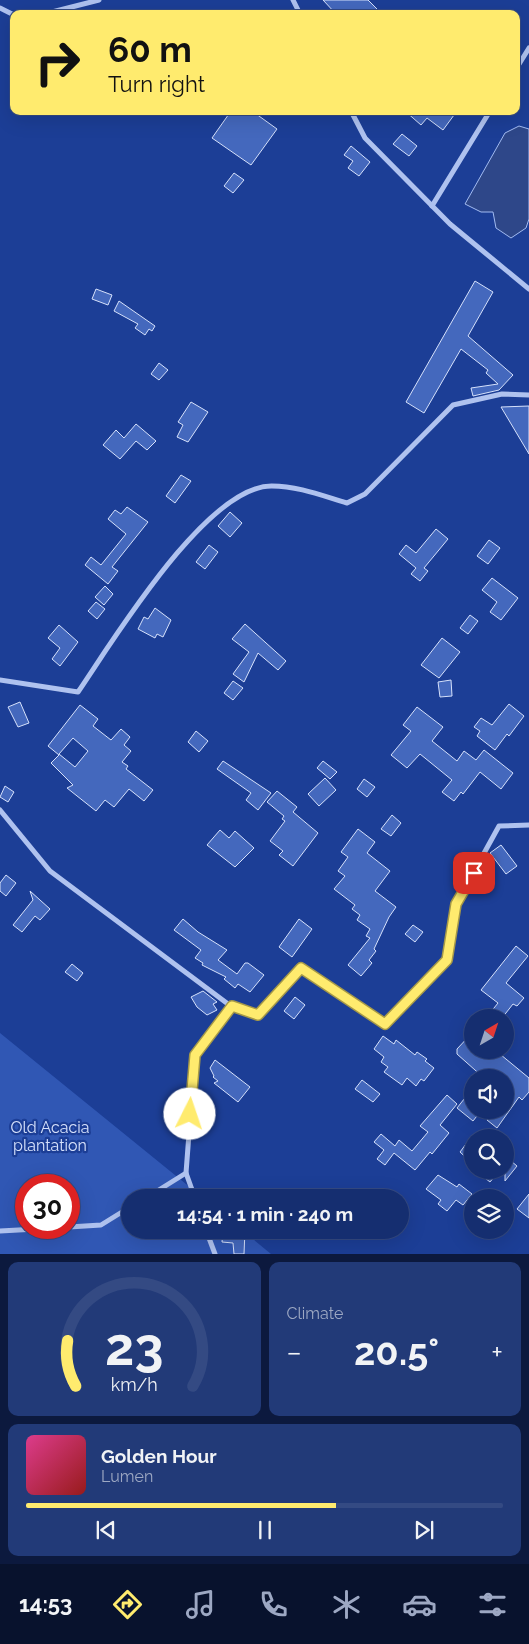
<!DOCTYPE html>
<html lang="en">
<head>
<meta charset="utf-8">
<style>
	body { margin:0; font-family:Raleway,sans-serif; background:#223a78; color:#f1f3f6; height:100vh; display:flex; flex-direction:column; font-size:19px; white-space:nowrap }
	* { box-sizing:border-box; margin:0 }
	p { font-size:16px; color:#9da8c3 }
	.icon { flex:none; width:28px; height:28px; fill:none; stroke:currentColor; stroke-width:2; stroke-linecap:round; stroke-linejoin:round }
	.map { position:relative; height:1254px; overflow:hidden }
	.sheet { display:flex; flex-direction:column; gap:8px; padding:8px; background:#0c193e; flex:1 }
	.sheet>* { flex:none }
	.hud { position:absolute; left:10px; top:10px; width:510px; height:105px; border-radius:10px; box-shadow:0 5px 20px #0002,0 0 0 1px #344a83; background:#ffeb6e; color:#111; overflow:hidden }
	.needle { width:32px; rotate:39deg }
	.controls { position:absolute; left:464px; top:1009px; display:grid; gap:10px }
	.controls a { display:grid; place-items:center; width:50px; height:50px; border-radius:50%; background:#152e70; box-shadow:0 5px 20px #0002,0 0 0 1px #344a83; font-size:25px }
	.speed { position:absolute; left:15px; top:1174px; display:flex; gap:10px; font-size:25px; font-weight:700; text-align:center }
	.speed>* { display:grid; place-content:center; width:65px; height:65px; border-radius:50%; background:#152e70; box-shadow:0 5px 20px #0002,0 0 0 1px #344a83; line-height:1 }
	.speed .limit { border:8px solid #d22; background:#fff; color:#111 }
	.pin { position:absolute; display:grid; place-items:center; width:42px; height:42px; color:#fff; margin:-21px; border-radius:10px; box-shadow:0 2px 8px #0006 }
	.me { position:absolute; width:55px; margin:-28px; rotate:4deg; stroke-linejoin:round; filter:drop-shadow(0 0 4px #0008) }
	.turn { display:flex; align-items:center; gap:18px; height:105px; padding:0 15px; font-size:22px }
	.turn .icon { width:65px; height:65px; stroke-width:2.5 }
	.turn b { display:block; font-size:35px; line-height:42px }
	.big { font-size:38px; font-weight:700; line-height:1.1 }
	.sheet .card { flex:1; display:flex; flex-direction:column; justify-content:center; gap:8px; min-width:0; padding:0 18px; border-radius:10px; background:#223a78 }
	.sheet .dial { align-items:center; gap:0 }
	.dial svg { height:130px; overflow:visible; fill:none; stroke:#344a83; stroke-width:7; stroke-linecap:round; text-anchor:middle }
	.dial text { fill:#f1f3f6; stroke:none }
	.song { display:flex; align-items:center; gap:15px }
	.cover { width:60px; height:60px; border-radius:8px; background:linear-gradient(135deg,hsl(330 70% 55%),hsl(0 70% 35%)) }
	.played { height:5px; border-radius:2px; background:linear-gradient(90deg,#ffeb6e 65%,#344a83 65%) }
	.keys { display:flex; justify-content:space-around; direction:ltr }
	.heat { display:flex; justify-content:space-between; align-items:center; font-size:28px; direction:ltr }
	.sheet .tiles { flex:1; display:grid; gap:8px; grid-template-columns:1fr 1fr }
	.card:last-child { grid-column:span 2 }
	.trip { position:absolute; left:121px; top:1189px; width:288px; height:50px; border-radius:25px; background:#152e70; box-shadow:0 5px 20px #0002,0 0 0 1px #344a83; font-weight:700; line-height:50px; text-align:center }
	.tab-bar { display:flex; height:80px; justify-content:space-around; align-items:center; background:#08122d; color:#9da8c3 }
	.tab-bar .icon { width:35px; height:35px }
	.tab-bar .selected { color:#ffeb6e }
	.tab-bar b { font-size:22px; color:#f1f3f6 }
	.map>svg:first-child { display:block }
	.green { fill:#3057b4; fill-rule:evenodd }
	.water { fill:#2e4789; stroke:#a2bbf1 }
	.building { fill:#4468bd; stroke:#d6e1fb; fill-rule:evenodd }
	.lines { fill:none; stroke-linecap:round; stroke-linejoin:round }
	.minor { stroke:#afc2ef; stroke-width:5 }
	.route-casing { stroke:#a69948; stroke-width:12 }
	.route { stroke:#ffeb6e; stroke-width:9 }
	.labels { text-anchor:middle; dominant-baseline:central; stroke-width:4.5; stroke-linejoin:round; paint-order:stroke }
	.park-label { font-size:16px; fill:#d6e1fb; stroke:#1c3e96 }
</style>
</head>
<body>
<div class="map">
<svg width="529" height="1254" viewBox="0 0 529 1254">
	<rect width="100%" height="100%" fill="#1c3e96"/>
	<path class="green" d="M 0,1033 L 202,1197 L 130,1198 L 130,1230 L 242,1230 L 271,1254 L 0,1254 ZM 26,1185 L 69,1185 L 69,1228 L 26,1228 Z"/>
	<polygon class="water" points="519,126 529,129 529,219 526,228 511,238 496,228 493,212 481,212 465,204 505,133"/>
	<g class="building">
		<polygon points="323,0 368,0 382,14 336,14"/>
		<polygon points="231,111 252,111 277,129 251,165 212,138"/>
		<polygon points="405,111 457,111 443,130 427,118 421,125"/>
		<polygon points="402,134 417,146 409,156 393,144"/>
		<polygon points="351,146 370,162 359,176 348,168 353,161 344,155"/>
		<polygon points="234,173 244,180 233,193 224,186"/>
		<polygon points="475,281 493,292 468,336 513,375 499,390 473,396 471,388 498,384 486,373 488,370 461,349 424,413 406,402"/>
		<polygon points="96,289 112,295 108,305 92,299"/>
		<polygon points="119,301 155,326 152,331 149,329 145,335 135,328 138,324 114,311"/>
		<polygon points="159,363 168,370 159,380 151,374"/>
		<polygon points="191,402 208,412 188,442 177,437 183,425 178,422"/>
		<polygon points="529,406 529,454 501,407"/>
		<polygon points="136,424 156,441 147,450 136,441 120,459 103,445 116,430 124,438"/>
		<polygon points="181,475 191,481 175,503 166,496"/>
		<polygon points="127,507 148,522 112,567 118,571 108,584 85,565 91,557 101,565 126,534 108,519 115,510 121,514"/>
		<polygon points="230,512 242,523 230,537 218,526"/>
		<polygon points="436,529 448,539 424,568 428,571 420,581 411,574 416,568 399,554 406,545 416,553"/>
		<polygon points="489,540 500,548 488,564 477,556"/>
		<polygon points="209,545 218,552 205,569 196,562"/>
		<polygon points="492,578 518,598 501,620 490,612 497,602 482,590"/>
		<polygon points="105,586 113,594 104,605 95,597"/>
		<polygon points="96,602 105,609 97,619 88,611"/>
		<polygon points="155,608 171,620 163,637 157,634 155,638 138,629 144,617 148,619"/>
		<polygon points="470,615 478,621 468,634 460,628"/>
		<polygon points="245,624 286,661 278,670 258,653 244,682 233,674 249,652 232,639"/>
		<polygon points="59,625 78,642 60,666 52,659 60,648 48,638"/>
		<polygon points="442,638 460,652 439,678 421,665"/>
		<polygon points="451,680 452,696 440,697 438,682"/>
		<polygon points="233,681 243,688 233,700 224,693"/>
		<polygon points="20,702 29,723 18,727 8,707"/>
		<polygon points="509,704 524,716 509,736 507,734 495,750 477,736 480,731 474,727 481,718 492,725"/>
		<path d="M 80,705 L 98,719 L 93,726 L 111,740 L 121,729 L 130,737 L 124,745 L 131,751 L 122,762 L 128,766 L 126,769 L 153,790 L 144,801 L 129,789 L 114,807 L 105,800 L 96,811 L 67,788 L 73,785 L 51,763 L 59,755 L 48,746 ZM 73,738 L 88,751 L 75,767 L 59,754 Z"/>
		<polygon points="417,707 443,727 432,741 457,761 464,751 476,760 484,750 513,773 501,789 480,772 463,794 461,792 454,801 442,792 452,780 420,754 407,768 391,755 411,731 403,725"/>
		<polygon points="196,731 208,741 199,752 188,742"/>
		<polygon points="223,761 271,793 258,810 246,800 251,793 217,769"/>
		<polygon points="323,761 337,772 330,779 317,768"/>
		<polygon points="325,778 336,790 319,806 308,794"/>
		<polygon points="364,779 375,787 367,797 357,789"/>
		<polygon points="5,786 14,792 8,802 0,797"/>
		<polygon points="277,791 297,807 293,812 318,833 293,866 279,855 283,851 270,841 285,821 282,819 284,816 267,802"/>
		<polygon points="392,815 401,823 391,836 381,829"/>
		<polygon points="358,829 375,842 367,853 390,871 375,891 396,907 389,917 374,949 376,951 369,960 372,963 361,976 348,965 370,938 366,936 370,929 357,920 360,915 352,909 355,905 334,889 345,876 338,871 348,857 341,852"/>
		<polygon points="220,830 229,838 235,831 254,848 235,867 207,845"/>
		<polygon points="501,845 517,866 506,874 490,853"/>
		<polygon points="6,875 16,883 6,896 0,891 0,883"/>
		<polygon points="30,891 50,909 40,920 35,916 22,932 13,925 33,900"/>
		<polygon points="183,919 198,932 227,950 218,960 237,974 245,963 248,963 264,975 250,992 238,984 235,988 224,979 226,977 202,965 203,963 195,958 201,950 174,930"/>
		<polygon points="299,919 312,929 292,957 279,947"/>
		<polygon points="413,925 423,932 415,942 405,934"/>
		<polygon points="516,946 528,956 506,983 524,998 517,1006 513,1004 502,1018 486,1018 498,1003 481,990"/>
		<polygon points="72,964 83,973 77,981 65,972"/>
		<polygon points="203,991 217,1002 213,1004 217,1010 207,1015 197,1007 191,997"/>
		<polygon points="295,997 305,1005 294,1019 284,1011"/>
		<polygon points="472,1033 472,1050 495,1050 529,1078 529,1092 522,1100 519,1097 497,1128 487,1120 496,1110 505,1110 505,1078 484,1078 457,1054 457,1049"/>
		<polygon points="383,1036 394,1044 396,1040 415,1055 417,1052 427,1059 425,1061 434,1068 424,1081 421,1079 416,1086 407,1078 402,1085 384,1072 388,1067 381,1062 384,1057 374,1049"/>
		<polygon points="215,1060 250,1087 238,1102 214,1083 218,1081 213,1077 214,1076 210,1068"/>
		<polygon points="362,1080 380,1094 373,1102 355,1089"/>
		<polygon points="472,1089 472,1110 480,1112 473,1121 457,1108"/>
		<polygon points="447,1095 457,1104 440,1125 449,1133 432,1154 430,1152 415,1170 394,1153 385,1165 377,1159 384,1150 374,1142 381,1134 395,1146 399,1140 412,1151 428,1132 420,1126"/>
		<polygon points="472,1136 472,1163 460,1152"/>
		<polygon points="505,1156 517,1166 505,1181"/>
		<polygon points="475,1170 500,1170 490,1182"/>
		<polygon points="438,1175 457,1187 459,1184 472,1194 463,1205 456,1200 447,1211 438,1204 441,1200 426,1189"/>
		<polygon points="529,1194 529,1218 517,1209"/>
		<polygon points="223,1230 245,1230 244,1254 234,1254 233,1243 222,1242"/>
	</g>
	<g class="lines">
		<g class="minor">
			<polyline points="293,0 300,14"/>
			<polyline points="0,8 14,15"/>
			<polyline points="44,14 99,0"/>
			<polyline points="516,69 529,48"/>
			<polyline points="351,111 365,138 450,224 529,289"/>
			<polyline points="432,206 490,111"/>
			<path d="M 0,680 L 78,692 C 113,641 207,485 272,486 C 298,486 323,496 347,503 L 365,494 L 453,405 L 502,394 L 529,395"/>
			<polyline points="0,810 50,871 232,1007 195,1055 186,1173 195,1198"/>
			<polyline points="232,1007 258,1015 301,968 385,1024 447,960 456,904 499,826 529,825"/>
			<polyline points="146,1198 186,1173"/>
			<polyline points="69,1227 101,1225 130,1207"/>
			<polyline points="206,1230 215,1254"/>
			<polyline points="0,1231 55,1228"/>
		</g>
	</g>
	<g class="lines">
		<defs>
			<polyline id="route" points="190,1114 195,1055 232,1006 258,1015 301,968 385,1024 447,960 456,904 474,873"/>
		</defs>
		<use href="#route" class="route-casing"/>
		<use href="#route" class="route"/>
	</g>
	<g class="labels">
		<g class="park-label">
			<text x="50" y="1127">Old Acacia<tspan x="50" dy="18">plantation</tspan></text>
		</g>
	</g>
</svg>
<div class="controls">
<a><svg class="needle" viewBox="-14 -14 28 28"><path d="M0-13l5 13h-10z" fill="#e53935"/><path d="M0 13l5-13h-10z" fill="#9da8c3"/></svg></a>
<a><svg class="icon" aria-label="sound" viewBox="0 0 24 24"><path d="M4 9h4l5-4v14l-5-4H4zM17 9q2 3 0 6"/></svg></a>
<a><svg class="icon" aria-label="search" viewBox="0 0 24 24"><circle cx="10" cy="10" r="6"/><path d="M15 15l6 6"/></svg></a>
<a><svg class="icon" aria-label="layers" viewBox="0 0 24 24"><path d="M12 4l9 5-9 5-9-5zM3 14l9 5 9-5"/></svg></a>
</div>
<div class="speed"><div class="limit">30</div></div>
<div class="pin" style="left:474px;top:873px;background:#d93025"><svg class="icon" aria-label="arrive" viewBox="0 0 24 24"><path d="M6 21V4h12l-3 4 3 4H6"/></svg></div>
<svg class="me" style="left:190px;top:1114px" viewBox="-20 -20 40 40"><circle r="19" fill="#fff"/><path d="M0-13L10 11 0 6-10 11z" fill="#ffeb6e"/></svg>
<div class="trip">14:54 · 1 min · 240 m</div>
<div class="hud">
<div class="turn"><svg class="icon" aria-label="right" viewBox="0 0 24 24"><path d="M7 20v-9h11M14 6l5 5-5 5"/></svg><div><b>60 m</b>Turn right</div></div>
</div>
</div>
<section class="sheet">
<div class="tiles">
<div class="card dial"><svg viewBox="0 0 100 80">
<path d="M14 69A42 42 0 1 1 86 69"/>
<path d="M14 69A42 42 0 0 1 9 41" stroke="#ffeb6e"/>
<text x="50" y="56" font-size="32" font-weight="700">23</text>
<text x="50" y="72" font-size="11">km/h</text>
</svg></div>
<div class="card"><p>Climate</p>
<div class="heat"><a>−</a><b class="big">20.5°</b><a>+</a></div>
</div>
<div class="card">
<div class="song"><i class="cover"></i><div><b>Golden Hour</b><p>Lumen</p></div></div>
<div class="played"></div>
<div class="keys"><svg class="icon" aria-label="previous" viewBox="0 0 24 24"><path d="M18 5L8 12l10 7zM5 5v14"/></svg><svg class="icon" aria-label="pause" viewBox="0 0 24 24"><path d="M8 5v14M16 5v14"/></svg><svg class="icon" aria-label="next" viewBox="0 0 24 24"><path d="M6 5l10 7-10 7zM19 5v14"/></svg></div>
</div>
</div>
</section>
<nav class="tab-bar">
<b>14:53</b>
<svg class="icon selected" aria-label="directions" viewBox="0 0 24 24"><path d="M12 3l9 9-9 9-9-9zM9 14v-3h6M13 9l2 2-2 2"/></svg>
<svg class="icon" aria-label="music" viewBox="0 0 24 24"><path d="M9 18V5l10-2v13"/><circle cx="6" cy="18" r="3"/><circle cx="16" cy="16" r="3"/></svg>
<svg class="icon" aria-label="phone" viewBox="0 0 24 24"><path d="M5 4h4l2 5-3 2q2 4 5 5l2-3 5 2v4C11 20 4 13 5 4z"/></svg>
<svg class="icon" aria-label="climate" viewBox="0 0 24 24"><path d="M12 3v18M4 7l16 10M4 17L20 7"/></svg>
<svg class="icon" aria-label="car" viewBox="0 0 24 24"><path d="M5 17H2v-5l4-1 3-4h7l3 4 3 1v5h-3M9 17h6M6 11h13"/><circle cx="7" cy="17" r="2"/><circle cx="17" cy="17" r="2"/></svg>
<svg class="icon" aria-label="filters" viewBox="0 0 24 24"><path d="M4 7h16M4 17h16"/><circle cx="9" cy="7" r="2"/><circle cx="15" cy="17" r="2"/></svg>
</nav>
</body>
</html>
